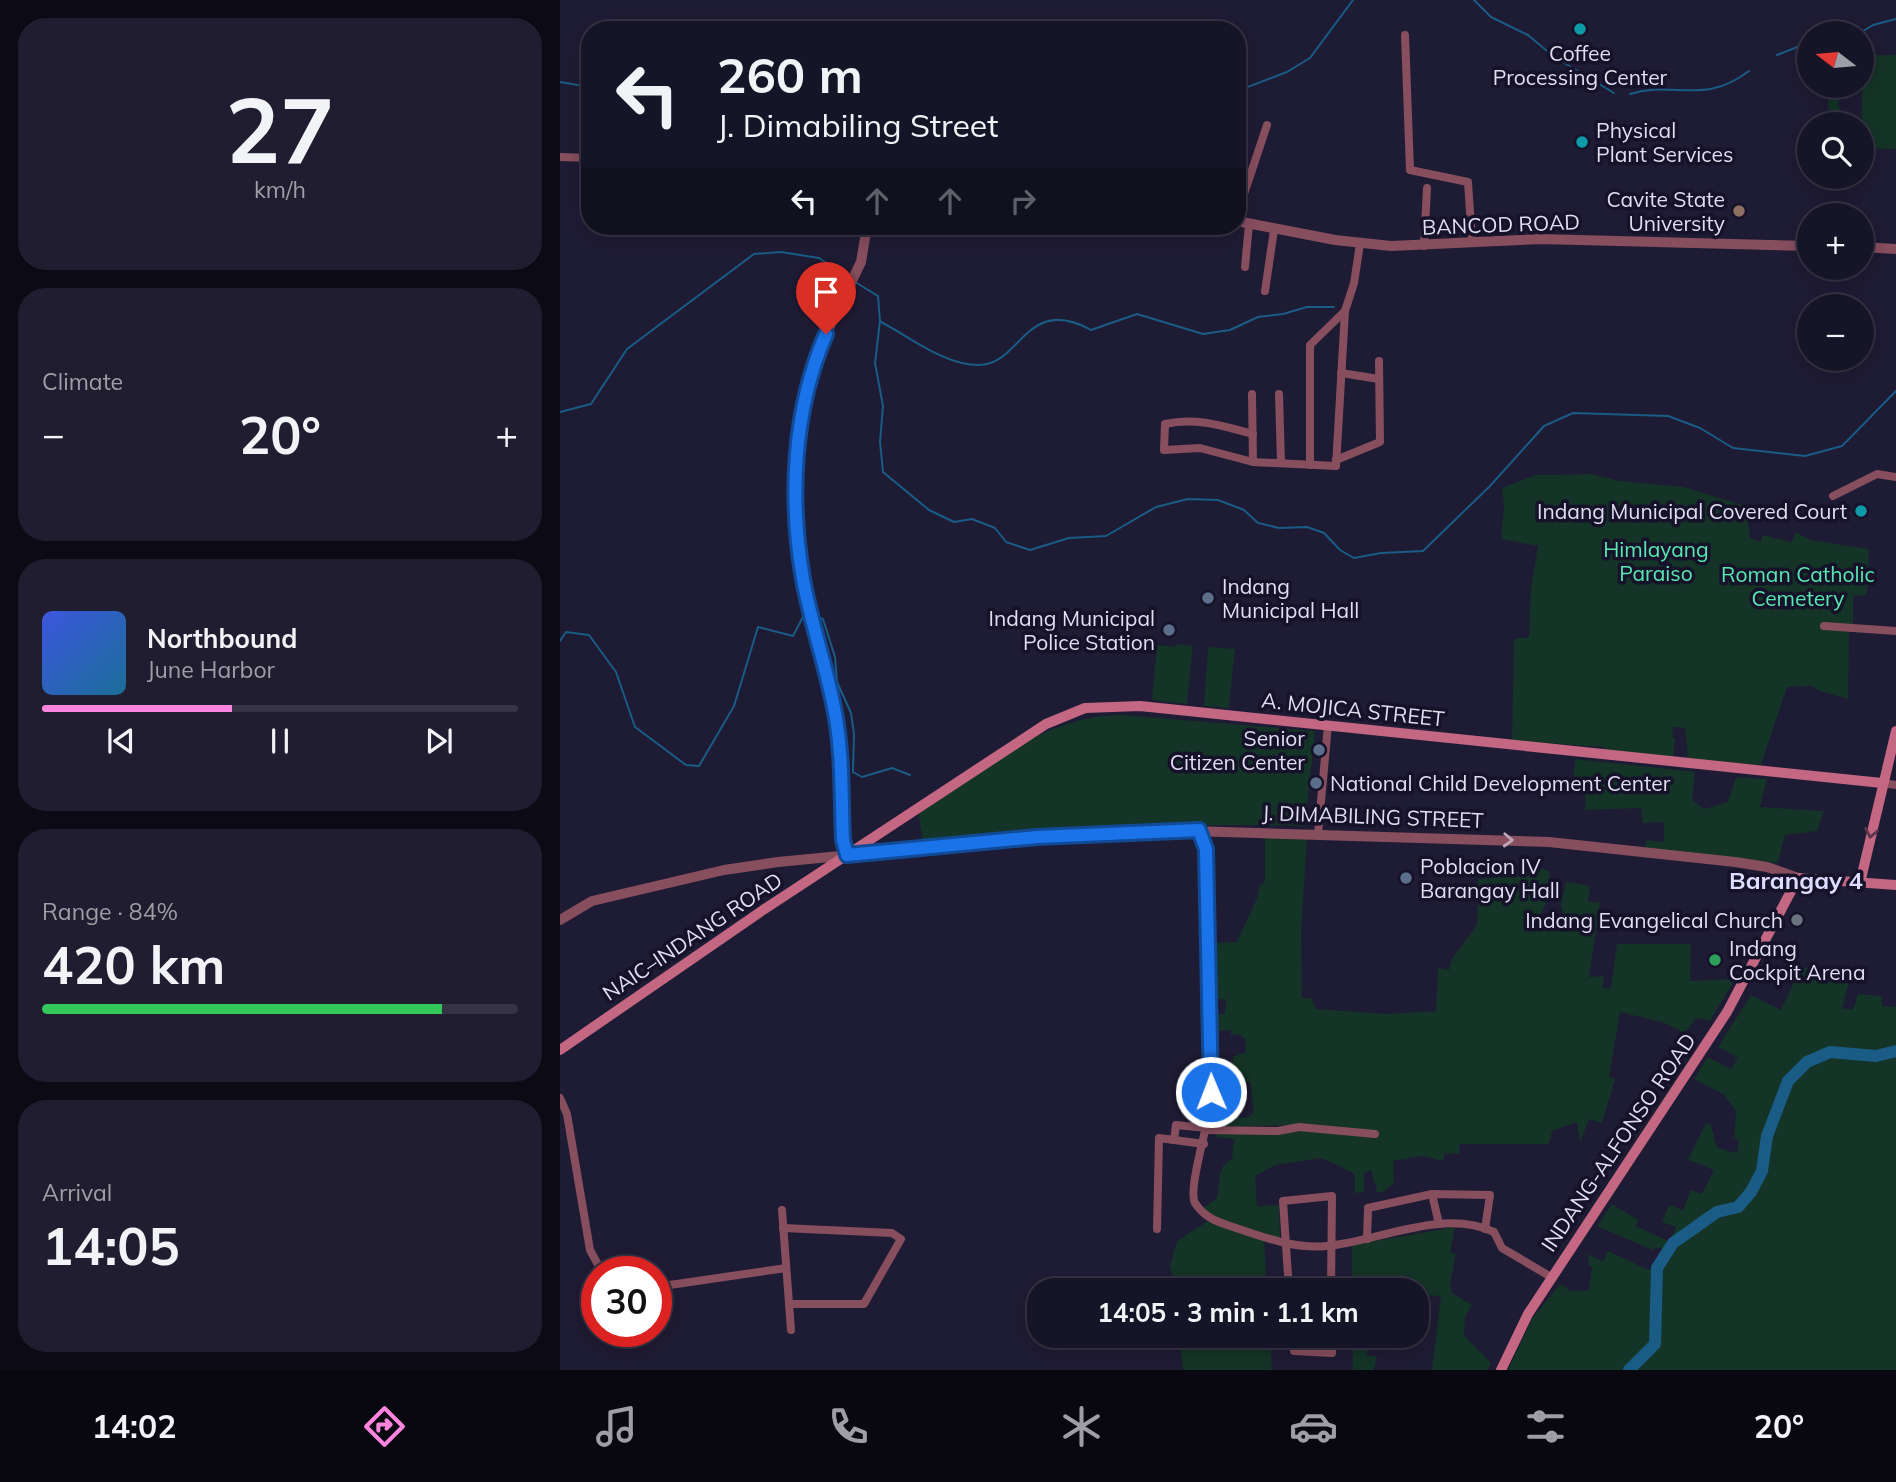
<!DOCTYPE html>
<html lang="en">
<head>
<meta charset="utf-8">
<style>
	body { margin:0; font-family:Mulish,sans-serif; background:#1f1d2f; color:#f1f3f6; height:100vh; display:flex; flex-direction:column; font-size:26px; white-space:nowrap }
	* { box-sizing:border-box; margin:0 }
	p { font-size:23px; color:#9e9ea7 }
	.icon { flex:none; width:38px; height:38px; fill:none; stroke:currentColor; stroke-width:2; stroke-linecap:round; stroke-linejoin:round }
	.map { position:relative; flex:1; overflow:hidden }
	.sheet { display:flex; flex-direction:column; gap:18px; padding:18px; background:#0c0b15; width:560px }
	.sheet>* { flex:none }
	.banner { position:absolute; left:21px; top:21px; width:665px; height:214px; border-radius:28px; box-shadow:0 4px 18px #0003,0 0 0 2px #353344; background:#161427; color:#f1f3f6; overflow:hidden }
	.needle { width:46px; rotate:286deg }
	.fabs { position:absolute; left:1237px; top:21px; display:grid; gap:14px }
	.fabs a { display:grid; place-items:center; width:77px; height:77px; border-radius:50%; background:#161427; box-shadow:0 4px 18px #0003,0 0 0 2px #353344; font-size:35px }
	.speed { position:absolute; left:21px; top:1256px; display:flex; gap:14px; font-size:35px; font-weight:700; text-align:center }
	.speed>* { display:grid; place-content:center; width:91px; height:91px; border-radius:50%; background:#161427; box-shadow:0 4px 18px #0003,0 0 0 2px #353344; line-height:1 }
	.speed .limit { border:10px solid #d22; background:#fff; color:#111 }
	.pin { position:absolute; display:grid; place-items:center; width:60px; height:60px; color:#fff; margin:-72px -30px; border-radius:50% 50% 50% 0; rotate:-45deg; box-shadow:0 0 7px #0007 }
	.pin .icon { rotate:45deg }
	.me { position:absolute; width:77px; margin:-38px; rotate:359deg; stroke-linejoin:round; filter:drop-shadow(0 0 5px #0008) }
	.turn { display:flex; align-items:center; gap:24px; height:147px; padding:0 21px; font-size:32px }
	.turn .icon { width:91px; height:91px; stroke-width:2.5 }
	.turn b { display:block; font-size:49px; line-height:60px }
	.lanes { display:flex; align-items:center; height:66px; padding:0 21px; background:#0003; justify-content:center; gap:35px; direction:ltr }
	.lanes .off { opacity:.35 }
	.big { font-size:52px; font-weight:700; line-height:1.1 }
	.sheet .tile { flex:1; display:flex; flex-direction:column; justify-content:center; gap:10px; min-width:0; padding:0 24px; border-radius:28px; background:#1f1d2f }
	.sheet .dial { align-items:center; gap:0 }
	.dial b { font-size:91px; line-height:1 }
	.song { display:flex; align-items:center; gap:21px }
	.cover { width:84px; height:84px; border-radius:10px; background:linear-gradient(135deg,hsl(230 70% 55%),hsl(200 70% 35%)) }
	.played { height:7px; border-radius:4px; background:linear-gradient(90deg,#fe85df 40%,#353344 40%) }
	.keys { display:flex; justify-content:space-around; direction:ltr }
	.heat { display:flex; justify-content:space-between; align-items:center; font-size:38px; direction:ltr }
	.charge { height:10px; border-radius:5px; background:linear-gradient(90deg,#34c759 84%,#353344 0) }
	.trip { position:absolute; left:467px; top:1278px; width:402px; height:70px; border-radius:28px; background:#161427; box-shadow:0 4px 18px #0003,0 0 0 2px #353344; font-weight:700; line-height:70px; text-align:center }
	.dock { display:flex; height:112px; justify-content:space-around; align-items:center; background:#090810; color:#9e9ea7 }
	.dock .icon { width:49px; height:49px }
	.dock .on { color:#fe85df }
	.dock b { font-size:32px; color:#f1f3f6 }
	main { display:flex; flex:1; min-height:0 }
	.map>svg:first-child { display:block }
	.green { fill:#143427 }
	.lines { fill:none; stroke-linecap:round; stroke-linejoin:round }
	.stream { stroke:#1a5c85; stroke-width:2 }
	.river { stroke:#1a5c85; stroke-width:12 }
	.minor { stroke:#874e5e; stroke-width:8 }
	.tertiary { stroke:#874e5e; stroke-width:10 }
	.secondary { stroke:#c36782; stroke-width:10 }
	.oneway { stroke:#5b344d }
	.oneway2 { stroke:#bca5b6 }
	.route-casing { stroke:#114b97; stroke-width:18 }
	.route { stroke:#1a73e8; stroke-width:12 }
	.culture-dot { fill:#0f9aa8; stroke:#15122a; stroke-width:2.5 }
	.education-dot { fill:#8d6e63; stroke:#15122a; stroke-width:2.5 }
	.service-dot { fill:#5c6f8a; stroke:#15122a; stroke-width:2.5 }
	.worship-dot { fill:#6b7280; stroke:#15122a; stroke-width:2.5 }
	.leisure-dot { fill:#2e9e5b; stroke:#15122a; stroke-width:2.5 }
	.labels { text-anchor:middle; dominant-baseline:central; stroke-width:7; stroke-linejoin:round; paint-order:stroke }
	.poi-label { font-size:21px; fill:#dfdff0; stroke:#15122a; text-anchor:start }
	.street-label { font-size:21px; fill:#dfdff0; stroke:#15122a }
	.park-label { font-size:21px; fill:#58e8b1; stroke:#15122a }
	.quarter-label { font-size:24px; font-weight:bold; fill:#dedcff; stroke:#15122a }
</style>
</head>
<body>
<main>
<section class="sheet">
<div class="tile dial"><b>27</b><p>km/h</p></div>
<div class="tile"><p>Climate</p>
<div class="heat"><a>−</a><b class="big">20°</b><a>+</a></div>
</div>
<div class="tile">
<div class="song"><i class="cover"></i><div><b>Northbound</b><p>June Harbor</p></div></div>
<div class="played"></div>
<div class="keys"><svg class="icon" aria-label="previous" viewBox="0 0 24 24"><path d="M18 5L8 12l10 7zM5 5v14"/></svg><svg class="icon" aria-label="pause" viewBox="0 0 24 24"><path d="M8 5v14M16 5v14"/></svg><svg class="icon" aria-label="next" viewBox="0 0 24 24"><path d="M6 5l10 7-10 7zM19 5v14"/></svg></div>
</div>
<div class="tile"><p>Range · 84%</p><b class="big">420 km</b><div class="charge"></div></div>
<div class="tile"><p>Arrival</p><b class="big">14:05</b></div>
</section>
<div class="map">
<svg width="1336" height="1370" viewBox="0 0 1336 1370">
	<rect width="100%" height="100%" fill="#1e1b34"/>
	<g class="green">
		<polygon points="1302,55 1336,55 1336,149 1302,148"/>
		<path d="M 1270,86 L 1281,86 L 1278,104 L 1287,124 L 1274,124 C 1267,111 1267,100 1270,86 Z"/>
		<polygon points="1031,474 1059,481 1124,487 1186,506 1190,538 1201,542 1202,535 1232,542 1235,532 1250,540 1309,549 1307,595 1293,596 1293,624 1265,623 1289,630 1288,699 1259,691 1253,686 1227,687 1201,765 1128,759 1125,728 1113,727 1112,737 1115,738 1113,757 1045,752 1044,747 952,741 954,639 969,637 971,588 978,546 941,539 944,504 942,488 976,475"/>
		<polygon points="616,644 633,646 627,704 592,700 597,645 615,647"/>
		<polygon points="648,647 675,649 669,708 644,706"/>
		<path d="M 563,715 L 755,731 L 745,826 C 616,823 492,827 364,846 L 358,812 C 420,772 485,714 563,715 Z"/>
		<polygon points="1015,759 1135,772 1132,800 1144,809 1168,802 1176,777 1207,779 1200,807 1264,811 1257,831 1225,835 1218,863 1085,849 1086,840 1104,842 1104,822 1083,823 1081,808 1025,810 1026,781 1013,781"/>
		<path d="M 705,835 L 747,838 L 741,931 L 742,998 L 751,998 L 756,1009 L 827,1014 L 876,1011 L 878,968 L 889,970 L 892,959 L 917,925 L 918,879 L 976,875 L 979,868 L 989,871 L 992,889 L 979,918 L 983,927 L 1004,918 L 1001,904 L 1006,882 L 1030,886 L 1028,901 L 1040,903 L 1029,977 L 1044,976 L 1042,989 L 1051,987 L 1057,944 L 1131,944 L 1130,981 L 1175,979 L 1150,1021 L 1137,1018 L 1124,1033 L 1105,1023 L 1060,1012 L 1049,1077 L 1055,1079 L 1042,1123 L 1029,1119 L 1020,1143 L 1017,1122 L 992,1131 L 989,1144 L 900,1144 L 899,1154 L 885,1153 L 883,1161 L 862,1156 L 833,1161 L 834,1183 L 823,1192 L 817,1192 L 811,1170 L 804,1173 L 804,1192 L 795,1193 L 795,1174 L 762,1158 L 715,1165 L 695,1176 L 697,1206 L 719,1205 L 720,1238 C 696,1232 662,1225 643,1208 L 657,1198 L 660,1175 L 663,1166 L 672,1158 L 674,1139 L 656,1137 L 656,1133 L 747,1125 L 659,1127 L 653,1123 L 654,1118 L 689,1117 L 694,1112 L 690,1082 L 672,1082 L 673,1057 L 686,1052 L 685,1039 L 678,1034 L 671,1035 L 671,1030 L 652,1031 L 651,1014 L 665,1014 L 666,999 L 651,1000 L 650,943 L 677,942 L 697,898 L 700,885 L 705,881 Z"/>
		<polygon points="1232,966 1291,973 1282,1008 1293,1010 1298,994 1321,996 1322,1006 1336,1007 1336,1370 948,1370 972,1319 1000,1284 1011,1291 1029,1290 1032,1267 1029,1266 1028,1254 1043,1262 1048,1251 1089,1270 1105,1255 1104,1249 1094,1247 1093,1250 1037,1226 1052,1204 1078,1220 1076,1226 1110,1242 1116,1227 1102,1222 1109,1205 1123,1210 1131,1190 1142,1194 1154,1170 1128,1160 1146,1123 1151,1125 1157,1148 1177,1153 1179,1141 1174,1137 1176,1111 1163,1094 1134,1079 1148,1057 1171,1069 1178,1058 1158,1047 1191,995 1221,1010 1233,984"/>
		<polygon points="648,1221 704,1241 707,1290 616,1290 610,1266 617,1241"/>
		<polygon points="895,1227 890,1253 896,1254 890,1284 892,1293 912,1305 905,1317 904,1336 931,1363 928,1370 872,1370 881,1296 858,1295 858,1290 792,1290 792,1245"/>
		<polygon points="619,1335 710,1335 712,1370 623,1370"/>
		<polygon points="792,1335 809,1335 807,1356 817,1356 814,1370 793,1370"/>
	</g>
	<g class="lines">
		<g class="stream">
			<polyline points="914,0 931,17 968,35 993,56 1054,93"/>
			<polyline points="484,30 499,25 506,30"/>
			<polyline points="1300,33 1313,25 1336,19"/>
			<polyline points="1217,55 1250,42"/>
			<polyline points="0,82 30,87"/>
			<polyline points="677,91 727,72 750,58 793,0"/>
			<path d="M 1070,94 C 1115,80 1143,106 1189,71"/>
			<polyline points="295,282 318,296 320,321 315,363 323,406 320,442 323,472 369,510 394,522 412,519 435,528 446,542 470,550 509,538 546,536 596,507 628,499 658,500 684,510 698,523 719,528 747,527 764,533 780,550 794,558 821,553 863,551 930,486 984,426 1013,413 1108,416 1140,428 1173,448 1245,456 1282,446 1336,391"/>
			<path d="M 321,322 C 350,337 384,365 419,365 C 461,365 466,294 531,330 L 577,314 L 643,334 L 670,330 L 698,317 L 723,314 L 747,307 L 774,307"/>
			<polyline points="0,412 31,404 67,349 194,254 221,252 259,258 290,279"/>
			<polyline points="258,617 263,619 275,657 277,682 291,713 294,734 293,772 302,777 332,768 350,775"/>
			<polyline points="0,641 6,632 29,635 56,672 75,727 126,765 139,766 174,706 198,627 233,636 245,613"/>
		</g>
		<polyline class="river" points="1069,1370 1095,1344 1097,1268 1113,1243 1157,1212 1178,1207 1191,1192 1202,1171 1207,1136 1228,1081 1247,1062 1270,1052 1316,1056 1336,1051"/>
		<g class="minor">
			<polyline points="845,35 850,170 908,182 912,242"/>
			<polyline points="0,157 30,158"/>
			<polyline points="677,215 707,125"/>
			<polyline points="864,246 867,188"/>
			<polyline points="685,267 689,224"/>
			<polyline points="705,291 714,230"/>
			<polyline points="781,373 819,379"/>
			<polyline points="692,394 693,462"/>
			<polyline points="719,394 721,463"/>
			<path d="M 693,434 C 662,426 637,417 605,424 L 604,450 L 640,448 L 693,462 L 776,466 L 785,311 L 794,283 L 800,244"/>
			<polyline points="776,460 820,442 819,361"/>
			<polyline points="750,465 750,345 785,311"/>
			<polyline points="1273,496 1317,474 1336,477"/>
			<polyline points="1264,626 1336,631"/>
			<polyline points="1322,783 1336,785"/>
			<path d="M 639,830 C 652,866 645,907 645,945 C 647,1002 655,1058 648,1115 C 646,1133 628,1190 635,1203 C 646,1220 662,1223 679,1229 C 709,1239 736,1249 767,1246 C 820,1241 882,1208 934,1232 L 942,1248 L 991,1277"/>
			<polyline points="758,834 768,725"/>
			<polyline points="0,1098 7,1114 30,1250 42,1272"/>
			<polyline points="646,1130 718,1131 739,1127 815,1134"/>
			<polyline points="614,1140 616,1125 647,1128"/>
			<polyline points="872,1194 879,1224"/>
			<polyline points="222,1210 231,1330"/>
			<polyline points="223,1228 332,1233 341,1239 304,1304 229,1304"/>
			<polyline points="597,1229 599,1138 644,1144"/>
			<polyline points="807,1239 808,1208 872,1194 930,1195 925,1229"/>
			<polyline points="96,1287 226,1268"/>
			<polyline points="729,1290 723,1201 772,1196 771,1290"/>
			<polyline points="732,1335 734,1351 772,1353 772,1335"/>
		</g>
		<g class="tertiary">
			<polyline points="677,221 775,240 831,246 980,239 1250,246"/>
			<polyline points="1302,247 1336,249"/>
			<polyline points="287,855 283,840 275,716 243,579 236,470 240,421 250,376 266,334 301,262 307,226"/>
			<polyline points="0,920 32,901 164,870 218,862 477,837 598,830 989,842 1175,862 1207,867 1238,878"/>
		</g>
		<g class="secondary">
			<polyline points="1300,883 1336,731"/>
			<polyline points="0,1050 203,910 486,724 525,708 580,706 1322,783"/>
			<polyline points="941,1370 968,1314 1167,1012 1238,878 1336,885"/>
		</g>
	</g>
	<defs><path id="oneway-chevron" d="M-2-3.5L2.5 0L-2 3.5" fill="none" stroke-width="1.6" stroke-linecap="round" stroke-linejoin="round" transform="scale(1.75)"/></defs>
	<use class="oneway" href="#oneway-chevron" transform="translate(1311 833) rotate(102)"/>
	<use class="oneway2" href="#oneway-chevron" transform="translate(948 840) rotate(2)"/>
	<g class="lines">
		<defs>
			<path id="route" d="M 266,334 C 233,410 229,498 243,579 C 251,624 267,668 275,713 C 283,755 281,798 283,840 L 287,855 L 477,837 L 639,830 L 646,849 L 651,1092"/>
		</defs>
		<use href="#route" class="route-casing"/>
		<use href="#route" class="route"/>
	</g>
	<g class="culture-dot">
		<circle cx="1020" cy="29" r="7"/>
		<circle cx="1022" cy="142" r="7"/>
		<circle cx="1301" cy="511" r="7"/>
	</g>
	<circle class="education-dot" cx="1179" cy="211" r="7"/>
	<g class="service-dot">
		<circle cx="648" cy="598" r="7"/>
		<circle cx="609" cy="630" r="7"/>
		<circle cx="759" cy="750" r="7"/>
		<circle cx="756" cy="783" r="7"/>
		<circle cx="846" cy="878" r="7"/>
	</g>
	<circle class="worship-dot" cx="1237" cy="920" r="7"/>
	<circle class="leisure-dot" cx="1155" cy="960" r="7"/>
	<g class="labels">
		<g class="poi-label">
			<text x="1020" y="53" text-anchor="middle">Coffee<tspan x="1020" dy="24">Processing Center</tspan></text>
			<text x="1036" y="130">Physical<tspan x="1036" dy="24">Plant Services</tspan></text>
			<text x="1165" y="199" text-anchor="end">Cavite State<tspan x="1165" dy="24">University</tspan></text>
			<text x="1287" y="511" text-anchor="end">Indang Municipal Covered Court</text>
			<text x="662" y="586">Indang<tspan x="662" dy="24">Municipal Hall</tspan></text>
			<text x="595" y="618" text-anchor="end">Indang Municipal<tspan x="595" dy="24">Police Station</tspan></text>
			<text x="745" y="738" text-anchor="end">Senior<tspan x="745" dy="24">Citizen Center</tspan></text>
			<text x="770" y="783">National Child Development Center</text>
			<text x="860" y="866">Poblacion IV<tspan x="860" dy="24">Barangay Hall</tspan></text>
			<text x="1223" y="920" text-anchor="end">Indang Evangelical Church</text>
			<text x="1169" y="948">Indang<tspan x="1169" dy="24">Cockpit Arena</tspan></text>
		</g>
		<g class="street-label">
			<text transform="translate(941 224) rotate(-2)">BANCOD ROAD</text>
			<text transform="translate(793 709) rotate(6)">A. MOJICA STREET</text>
			<text transform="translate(813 816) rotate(2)">J. DIMABILING STREET</text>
			<text transform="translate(132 936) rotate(-34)">NAIC–INDANG ROAD</text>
			<text transform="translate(1058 1142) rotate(-56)">INDANG-ALFONSO ROAD</text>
		</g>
		<g class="park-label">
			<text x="1096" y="549">Himlayang<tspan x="1096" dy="24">Paraiso</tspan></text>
			<text x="1238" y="574">Roman Catholic<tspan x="1238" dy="24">Cemetery</tspan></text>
		</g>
		<g class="quarter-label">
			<text x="1236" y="880">Barangay 4</text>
		</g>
	</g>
</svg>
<div class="fabs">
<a><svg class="needle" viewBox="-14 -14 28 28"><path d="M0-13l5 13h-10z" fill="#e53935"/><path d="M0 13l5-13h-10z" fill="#9e9ea7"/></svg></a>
<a><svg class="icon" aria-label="search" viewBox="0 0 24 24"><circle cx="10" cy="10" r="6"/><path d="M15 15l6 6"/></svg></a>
<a>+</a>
<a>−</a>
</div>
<div class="speed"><div class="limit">30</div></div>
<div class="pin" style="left:266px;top:334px;background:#d93025"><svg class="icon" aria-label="arrive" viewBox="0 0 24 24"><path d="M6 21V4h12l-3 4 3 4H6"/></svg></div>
<svg class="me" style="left:651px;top:1092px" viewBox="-20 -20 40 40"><circle r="17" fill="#1a73e8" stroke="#fff" stroke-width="3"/><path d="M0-11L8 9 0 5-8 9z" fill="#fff"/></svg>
<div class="trip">14:05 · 3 min · 1.1 km</div>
<div class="banner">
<div class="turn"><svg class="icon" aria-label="left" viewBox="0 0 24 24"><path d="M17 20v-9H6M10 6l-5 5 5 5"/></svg><div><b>260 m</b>J. Dimabiling Street</div></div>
<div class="lanes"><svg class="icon" aria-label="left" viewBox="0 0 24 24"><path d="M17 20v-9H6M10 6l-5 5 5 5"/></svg><svg class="icon off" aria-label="ahead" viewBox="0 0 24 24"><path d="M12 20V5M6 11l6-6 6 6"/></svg><svg class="icon off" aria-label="ahead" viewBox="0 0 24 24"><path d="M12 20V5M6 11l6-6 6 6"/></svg><svg class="icon off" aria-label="right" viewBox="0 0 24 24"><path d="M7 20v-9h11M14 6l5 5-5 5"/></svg></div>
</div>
</div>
</main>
<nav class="dock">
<b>14:02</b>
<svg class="icon on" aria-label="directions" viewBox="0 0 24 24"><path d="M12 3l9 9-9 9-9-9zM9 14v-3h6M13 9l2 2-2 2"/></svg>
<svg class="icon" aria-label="music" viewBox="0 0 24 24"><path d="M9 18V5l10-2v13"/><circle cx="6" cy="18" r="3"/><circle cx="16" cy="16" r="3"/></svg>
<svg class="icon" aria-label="phone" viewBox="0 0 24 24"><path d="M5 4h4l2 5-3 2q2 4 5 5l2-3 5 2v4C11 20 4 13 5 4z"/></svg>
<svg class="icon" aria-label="climate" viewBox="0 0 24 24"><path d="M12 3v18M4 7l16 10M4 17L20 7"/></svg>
<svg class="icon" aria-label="car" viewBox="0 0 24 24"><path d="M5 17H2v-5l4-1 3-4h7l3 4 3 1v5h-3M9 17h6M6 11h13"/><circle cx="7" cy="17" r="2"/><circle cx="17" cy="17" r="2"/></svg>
<svg class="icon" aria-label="filters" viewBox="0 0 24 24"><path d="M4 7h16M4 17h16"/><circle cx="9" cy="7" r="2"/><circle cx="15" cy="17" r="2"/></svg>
<b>20°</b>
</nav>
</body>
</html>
